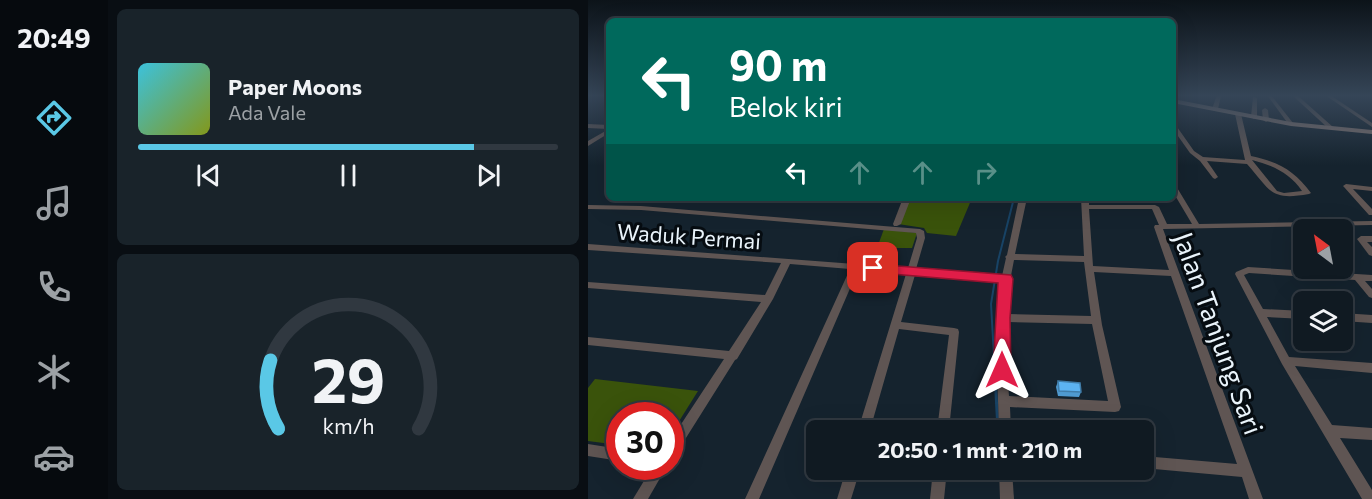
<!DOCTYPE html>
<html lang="id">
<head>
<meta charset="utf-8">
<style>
	body { margin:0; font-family:Commissioner,sans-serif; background:#19232a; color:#f1f3f6; height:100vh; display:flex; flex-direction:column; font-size:22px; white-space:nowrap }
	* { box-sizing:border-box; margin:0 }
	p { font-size:20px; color:#9ca1a5 }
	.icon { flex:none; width:33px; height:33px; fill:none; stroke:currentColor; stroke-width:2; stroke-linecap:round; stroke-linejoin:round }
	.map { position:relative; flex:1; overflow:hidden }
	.side { display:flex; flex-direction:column; gap:9px; padding:9px; background:#090e13; width:480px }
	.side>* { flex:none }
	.banner { position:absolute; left:18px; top:18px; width:570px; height:183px; border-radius:9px; box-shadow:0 6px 24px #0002,0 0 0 2px #303840; background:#00695c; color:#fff; overflow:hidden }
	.needle { width:39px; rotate:328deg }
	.tools { position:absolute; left:705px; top:219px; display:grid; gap:12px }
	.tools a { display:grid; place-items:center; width:60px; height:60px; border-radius:9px; background:#101a22; box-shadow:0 6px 24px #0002,0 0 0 2px #303840; font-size:30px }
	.speed { position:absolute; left:18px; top:402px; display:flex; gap:12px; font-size:30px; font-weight:700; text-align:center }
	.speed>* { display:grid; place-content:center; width:78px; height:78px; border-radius:50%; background:#101a22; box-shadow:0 6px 24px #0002,0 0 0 2px #303840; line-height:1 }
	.speed .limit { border:9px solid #d22; background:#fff; color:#111 }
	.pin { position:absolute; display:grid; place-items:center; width:51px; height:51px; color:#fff; margin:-26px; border-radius:12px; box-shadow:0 3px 9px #0006 }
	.me { position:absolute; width:66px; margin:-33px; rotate:0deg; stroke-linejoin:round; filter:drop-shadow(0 0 4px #0008) }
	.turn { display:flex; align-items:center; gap:21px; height:126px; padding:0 24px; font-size:27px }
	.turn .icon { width:78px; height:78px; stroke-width:2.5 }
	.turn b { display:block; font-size:42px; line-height:51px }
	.lanes { display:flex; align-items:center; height:57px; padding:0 24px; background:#0003; justify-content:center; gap:30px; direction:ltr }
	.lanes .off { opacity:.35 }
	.side .tile { flex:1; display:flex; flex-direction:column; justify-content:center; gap:9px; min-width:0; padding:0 21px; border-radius:9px; background:#19232a }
	.side .dial { align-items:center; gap:0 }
	.dial svg { height:156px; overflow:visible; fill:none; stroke:#303840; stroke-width:7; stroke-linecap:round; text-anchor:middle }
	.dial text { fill:#f1f3f6; stroke:none }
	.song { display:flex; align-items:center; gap:18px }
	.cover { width:72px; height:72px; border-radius:9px; background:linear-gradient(135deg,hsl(190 70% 55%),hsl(70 70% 35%)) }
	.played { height:6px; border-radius:3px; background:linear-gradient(90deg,#5ac8e6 80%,#303840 80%) }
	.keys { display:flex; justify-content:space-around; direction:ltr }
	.trip { position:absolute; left:218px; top:420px; width:348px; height:60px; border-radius:9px; background:#101a22; box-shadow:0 6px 24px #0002,0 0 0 2px #303840; font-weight:700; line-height:60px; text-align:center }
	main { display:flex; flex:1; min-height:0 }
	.tab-bar { display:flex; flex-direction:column; width:108px; justify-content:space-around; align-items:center; background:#060a0e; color:#9ca1a5 }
	.tab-bar .icon { width:42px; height:42px }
	.tab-bar .on { color:#5ac8e6 }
	.tab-bar b { font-size:27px; color:#f1f3f6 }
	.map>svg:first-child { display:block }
	.green { fill:#3a530b }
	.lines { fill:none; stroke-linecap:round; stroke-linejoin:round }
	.stream-far1 { stroke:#184365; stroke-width:2 }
	.stream { stroke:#184365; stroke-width:3 }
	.minor { fill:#5f5553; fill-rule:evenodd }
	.tertiary { fill:#5f5553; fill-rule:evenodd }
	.secondary { fill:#82736f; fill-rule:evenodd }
	.wall { fill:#4f9ad0 }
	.building { fill:#5cb3f2; stroke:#407da9; stroke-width:1.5 }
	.route { fill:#e11d48; stroke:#92132f; stroke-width:1.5 }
	.labels { text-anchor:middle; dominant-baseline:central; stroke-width:6; stroke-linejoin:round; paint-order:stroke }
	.street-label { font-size:22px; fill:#eaf4fb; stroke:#060c11 }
	.near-street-label { font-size:27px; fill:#eaf4fb; stroke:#060c11 }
</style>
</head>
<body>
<main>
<nav class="tab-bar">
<b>20:49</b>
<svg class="icon on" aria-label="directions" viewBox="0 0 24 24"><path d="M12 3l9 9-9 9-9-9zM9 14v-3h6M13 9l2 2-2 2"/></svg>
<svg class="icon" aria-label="music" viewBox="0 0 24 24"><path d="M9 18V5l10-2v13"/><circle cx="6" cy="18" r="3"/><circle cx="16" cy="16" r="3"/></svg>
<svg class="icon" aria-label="phone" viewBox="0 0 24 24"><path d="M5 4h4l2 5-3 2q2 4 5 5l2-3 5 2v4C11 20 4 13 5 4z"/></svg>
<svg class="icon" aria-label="climate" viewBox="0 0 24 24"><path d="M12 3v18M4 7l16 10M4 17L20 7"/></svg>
<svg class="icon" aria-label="car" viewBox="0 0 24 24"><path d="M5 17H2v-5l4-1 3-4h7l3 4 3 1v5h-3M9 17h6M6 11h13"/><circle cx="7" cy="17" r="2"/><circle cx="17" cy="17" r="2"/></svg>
</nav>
<section class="side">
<div class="tile">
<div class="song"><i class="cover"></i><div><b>Paper Moons</b><p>Ada Vale</p></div></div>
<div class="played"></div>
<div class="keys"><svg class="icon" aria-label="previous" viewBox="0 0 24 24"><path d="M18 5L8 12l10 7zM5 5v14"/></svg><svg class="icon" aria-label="pause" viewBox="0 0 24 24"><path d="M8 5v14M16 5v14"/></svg><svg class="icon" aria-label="next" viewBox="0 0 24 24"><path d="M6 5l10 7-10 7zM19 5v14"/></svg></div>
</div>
<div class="tile dial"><svg viewBox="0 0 100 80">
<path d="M14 69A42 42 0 1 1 86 69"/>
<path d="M14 69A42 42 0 0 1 10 34" stroke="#5ac8e6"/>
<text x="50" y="56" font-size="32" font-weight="700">29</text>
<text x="50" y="72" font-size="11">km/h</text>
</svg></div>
</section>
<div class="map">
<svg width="784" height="499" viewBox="0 0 784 499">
	<rect width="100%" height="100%" fill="#15232e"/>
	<g class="green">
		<polygon points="323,198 384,198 368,236 339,233 336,228 310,224"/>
		<polygon points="296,229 329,233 324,248 289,248"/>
		<polygon points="7,379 110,391 83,434 82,416 32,416 31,445 0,441 0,388"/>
	</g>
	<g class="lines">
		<polyline class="stream-far1" points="406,357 403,304 410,261 426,198"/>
		<polyline class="stream" points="406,356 410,430"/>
		<g class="minor">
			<polygon points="629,95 651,95 649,96 633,96 630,109 627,111 624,109"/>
			<polygon points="679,95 683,95 705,123 705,125 701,125"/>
			<polygon points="704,95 709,95 745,127 745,129 741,129"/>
			<polygon points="737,95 742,95 784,123 784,127"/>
			<polygon points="665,97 669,98 669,117 666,119 663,117"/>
			<polygon points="677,108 680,110 681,120 678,122 675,120 674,110"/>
			<path d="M 650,112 L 653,114 L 663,156 C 690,162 706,170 723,193 L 721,194 C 682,201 683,191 659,164 L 619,161 L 630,177 L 627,179 L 625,178 L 612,161 L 602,153 L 585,129 L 585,123 L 587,124 L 606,151 L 615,157 L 657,160 L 647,114 ZM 664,160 C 684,165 702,173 714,191 L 696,193 L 689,191 Z"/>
			<polygon points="21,129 21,133 0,146 0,141"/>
			<path d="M 585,184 L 588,186 L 611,224 L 784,221 L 784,225 L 575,229 L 675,499 L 661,499 L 654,477 L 555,468 L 555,456 L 649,464 L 583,276 L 506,272 L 514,325 L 533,407 L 531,411 L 527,412 L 422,407 L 423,430 L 411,430 L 409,370 L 410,320 L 409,318 L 410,316 L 412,282 L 327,275 L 313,322 L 366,328 L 370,329 L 371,332 L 361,430 L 349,430 L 361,335 L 311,329 L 282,430 L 270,430 L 318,274 L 270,270 L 171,499 L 157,499 L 262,269 L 202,264 L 185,299 L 149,359 L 147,360 L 86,457 L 82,459 L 82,441 L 136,359 L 0,345 L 0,337 L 141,351 L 173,302 L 0,288 L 0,282 L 177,295 L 193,263 L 0,250 L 0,244 L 320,268 L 329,238 L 328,233 L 53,210 L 0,209 L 0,205 L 53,206 L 332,229 L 336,231 L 337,238 L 328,269 L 414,276 L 418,258 L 417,257 L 419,255 L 431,198 L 439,198 L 427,254 L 496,256 L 493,198 L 501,198 L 501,205 L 567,205 L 571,207 L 579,224 L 604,224 L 585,192 ZM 501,209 L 564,209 L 571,225 L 567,225 L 566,227 L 581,270 L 505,266 ZM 426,260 L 496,262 L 503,316 L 420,314 L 421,286 ZM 420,322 L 504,324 L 520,401 L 421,396 L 419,370 Z"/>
			<polygon points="758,184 784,187 784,191 765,189 784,209 784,215 781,215 756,187 755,186"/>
			<polygon points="315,198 323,198 313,224 309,226 306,226 305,224"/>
			<polygon points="773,236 784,236 784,242 779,242 784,247 784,256 781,255 769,239"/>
			<polygon points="660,267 784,275 784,281 777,281 784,289 784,298 781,297 767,280 661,273 656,275 675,309 716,311 716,319 679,317 701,357 784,363 784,373 707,366 744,425 784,428 784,440 752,438 784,490 784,499 774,499 694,364 647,274 648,272"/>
			<polygon points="754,313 784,315 784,323 754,321"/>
			<polygon points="0,444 32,449 32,461 0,456"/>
			<polygon points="65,466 79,466 60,499 45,499"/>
			<polygon points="258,470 272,470 263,499 249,499"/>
			<polygon points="345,470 359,470 356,499 342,499"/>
			<polygon points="411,470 424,470 426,499 412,499"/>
		</g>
		<polygon class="tertiary" points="0,124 21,125 21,129 0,128"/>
		<polygon class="secondary" points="585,99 703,122 784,130 784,134 703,126 585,103"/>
	</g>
	<polygon class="wall" points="470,381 493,392 491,397 470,396 468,387"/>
	<polygon class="building" points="470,381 492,383 493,392 471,391"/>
	<linearGradient id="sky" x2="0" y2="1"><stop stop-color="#0c1319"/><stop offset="0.58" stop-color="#354557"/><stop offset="1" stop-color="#354557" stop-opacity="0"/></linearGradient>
	<rect width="784" height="165" fill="url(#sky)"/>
	<polygon class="route" points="285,264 423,275 425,279 422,318 423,370 421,376 414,378 408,376 405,370 410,283 280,272 278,268"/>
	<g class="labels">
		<g class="street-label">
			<text transform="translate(101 236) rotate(4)">Waduk Permai</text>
		</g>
		<g class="near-street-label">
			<text transform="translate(631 333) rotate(70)">Jalan Tanjung Sari</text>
		</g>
	</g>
</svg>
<div class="tools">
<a><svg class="needle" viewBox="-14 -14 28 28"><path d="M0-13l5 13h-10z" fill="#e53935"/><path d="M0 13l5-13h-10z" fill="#9ca1a5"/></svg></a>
<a><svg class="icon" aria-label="layers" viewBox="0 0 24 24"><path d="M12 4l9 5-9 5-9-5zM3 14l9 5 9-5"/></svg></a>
</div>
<div class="speed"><div class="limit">30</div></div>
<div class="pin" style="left:285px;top:268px;background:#d93025"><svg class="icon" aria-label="arrive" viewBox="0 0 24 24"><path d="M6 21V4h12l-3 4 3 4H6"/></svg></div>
<svg class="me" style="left:414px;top:370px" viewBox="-20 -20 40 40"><path d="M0-17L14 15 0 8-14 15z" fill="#e11d48" stroke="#fff" stroke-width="4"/></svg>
<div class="trip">20:50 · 1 mnt · 210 m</div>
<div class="banner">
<div class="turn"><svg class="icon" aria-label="left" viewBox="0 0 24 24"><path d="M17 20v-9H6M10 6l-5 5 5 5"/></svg><div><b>90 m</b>Belok kiri</div></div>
<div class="lanes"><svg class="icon" aria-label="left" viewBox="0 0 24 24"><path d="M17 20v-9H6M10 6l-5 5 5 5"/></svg><svg class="icon off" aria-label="ahead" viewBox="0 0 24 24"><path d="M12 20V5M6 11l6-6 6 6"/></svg><svg class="icon off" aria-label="ahead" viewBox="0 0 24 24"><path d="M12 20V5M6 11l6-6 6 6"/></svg><svg class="icon off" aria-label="right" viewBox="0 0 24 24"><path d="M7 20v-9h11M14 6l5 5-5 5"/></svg></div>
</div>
</div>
</main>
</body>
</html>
